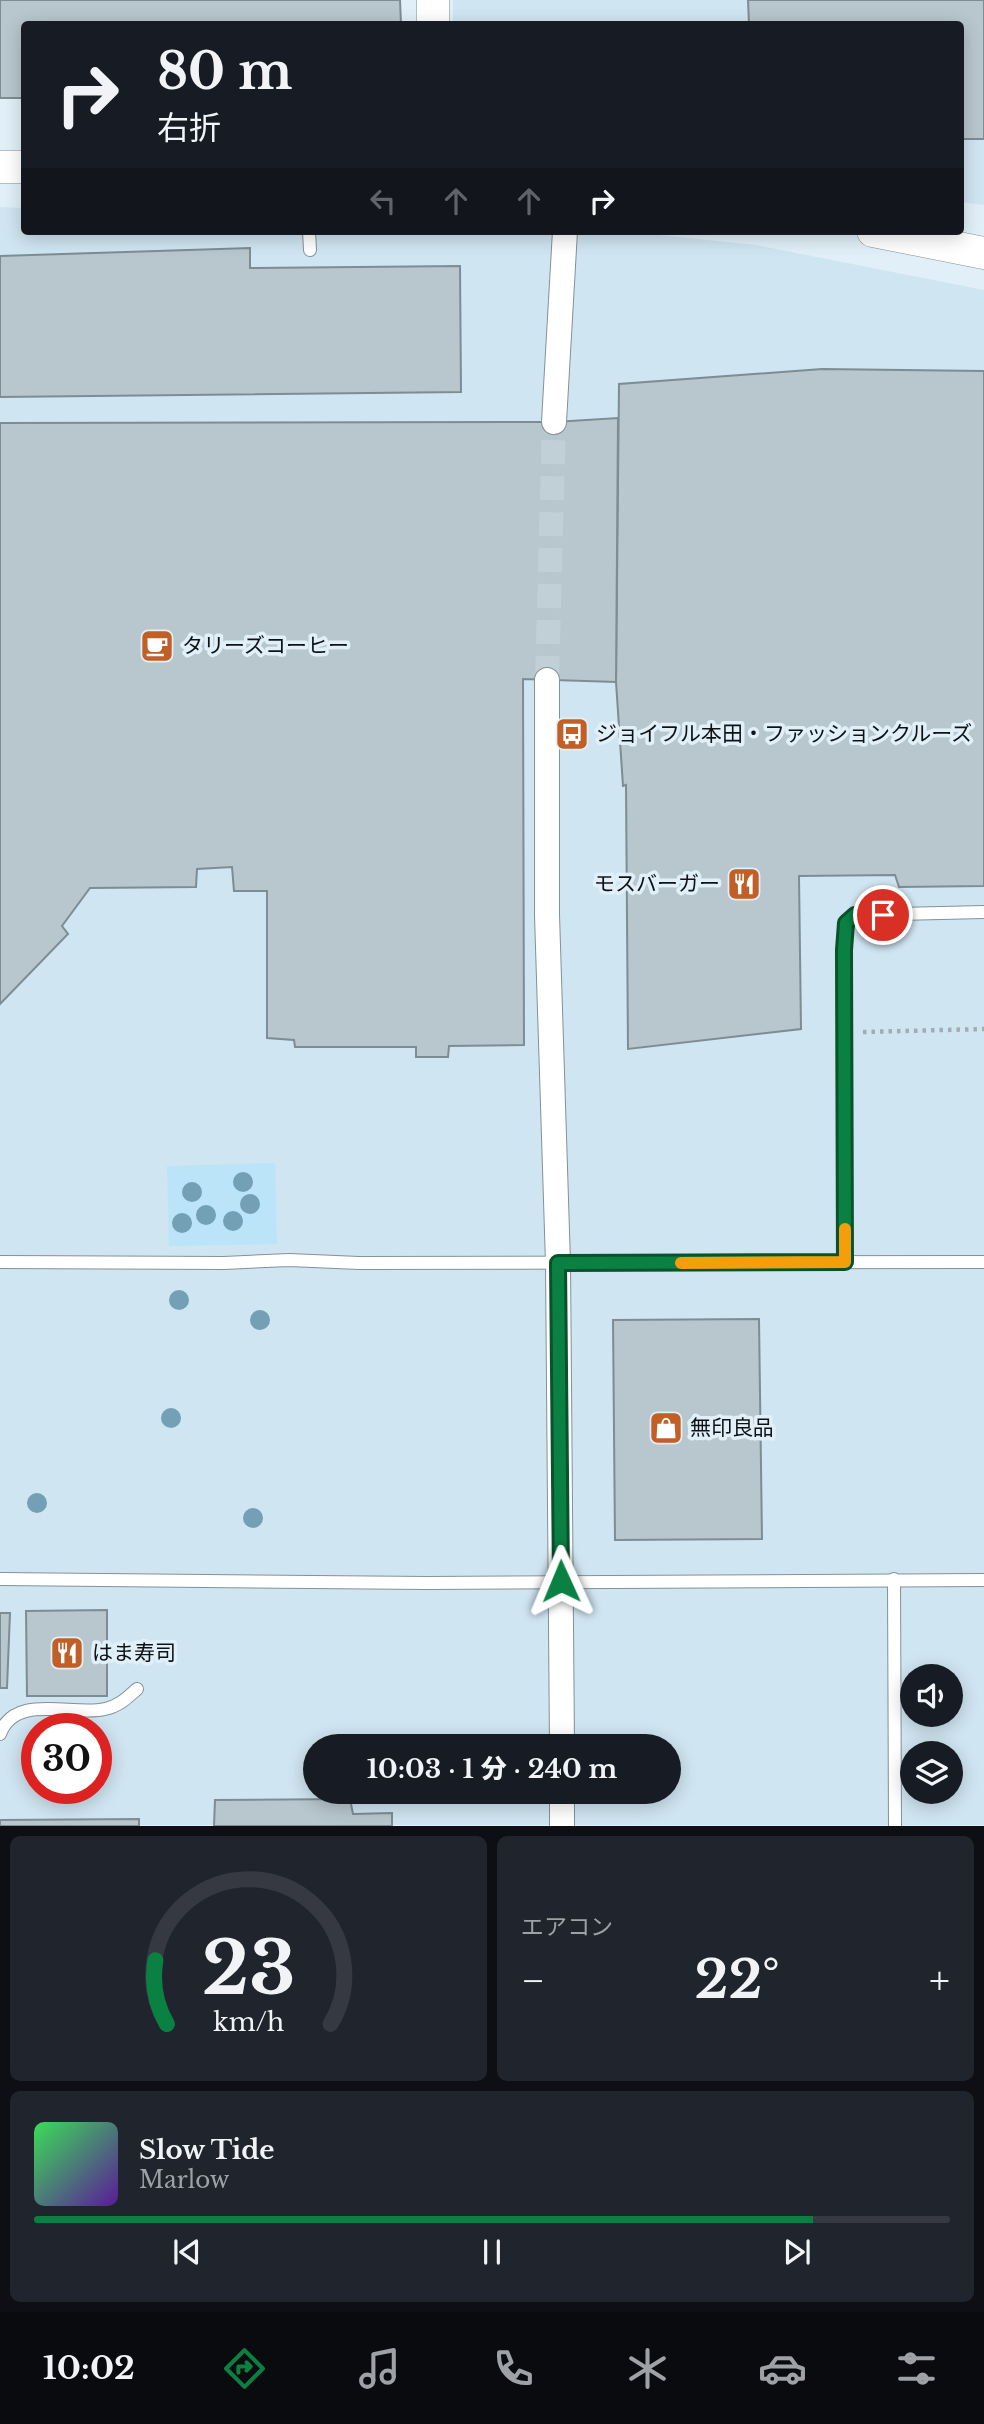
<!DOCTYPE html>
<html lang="ja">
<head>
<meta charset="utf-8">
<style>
	body { margin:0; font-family:"Libre Baskerville","Noto Sans JP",serif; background:#20242c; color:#f1f3f6; height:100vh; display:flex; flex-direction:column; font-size:26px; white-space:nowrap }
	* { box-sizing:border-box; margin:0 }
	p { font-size:23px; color:#9ea1a6 }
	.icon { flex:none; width:38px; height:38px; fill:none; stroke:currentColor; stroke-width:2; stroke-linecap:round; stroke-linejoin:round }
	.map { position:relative; height:1826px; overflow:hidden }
	.sheet { display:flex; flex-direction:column; gap:10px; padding:10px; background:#0d0f14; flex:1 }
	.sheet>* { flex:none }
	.hud { position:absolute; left:21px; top:21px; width:943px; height:214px; border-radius:7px; box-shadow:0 4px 18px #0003; background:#171b24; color:#f1f3f6; overflow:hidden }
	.fabs { position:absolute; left:900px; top:1664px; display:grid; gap:14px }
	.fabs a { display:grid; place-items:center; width:63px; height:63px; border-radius:50%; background:#171b24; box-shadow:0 4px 18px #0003; font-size:35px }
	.speed { position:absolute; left:21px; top:1713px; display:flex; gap:14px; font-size:35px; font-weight:700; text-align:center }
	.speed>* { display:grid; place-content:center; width:91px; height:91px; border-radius:50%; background:#171b24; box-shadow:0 4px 18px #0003; line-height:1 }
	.speed .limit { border:10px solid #d22; background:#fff; color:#111 }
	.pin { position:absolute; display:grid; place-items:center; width:60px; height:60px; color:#fff; margin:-30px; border:4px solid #fff; border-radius:50%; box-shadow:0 2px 7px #0007 }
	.me { position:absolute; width:77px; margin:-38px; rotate:359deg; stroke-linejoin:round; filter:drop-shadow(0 0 5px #0008) }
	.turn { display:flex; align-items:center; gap:24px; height:147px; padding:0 21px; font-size:32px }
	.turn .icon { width:91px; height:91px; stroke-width:2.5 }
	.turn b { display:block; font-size:49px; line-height:60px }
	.lanes { display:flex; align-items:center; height:66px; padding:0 21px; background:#0003; justify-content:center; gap:35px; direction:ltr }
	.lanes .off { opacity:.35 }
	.big { font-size:52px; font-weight:800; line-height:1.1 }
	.sheet .tile { flex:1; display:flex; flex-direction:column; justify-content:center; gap:10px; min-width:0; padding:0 24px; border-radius:10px; background:#20242c }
	.sheet .dial { align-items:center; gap:0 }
	.dial svg { height:182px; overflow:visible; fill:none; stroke:#363941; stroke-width:7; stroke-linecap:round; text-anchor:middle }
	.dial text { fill:#f1f3f6; stroke:none }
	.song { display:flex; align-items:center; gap:21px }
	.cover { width:84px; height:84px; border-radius:10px; background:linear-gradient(135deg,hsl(130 70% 55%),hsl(270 70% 35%)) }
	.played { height:7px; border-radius:4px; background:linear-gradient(90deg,#0b8043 85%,#363941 85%) }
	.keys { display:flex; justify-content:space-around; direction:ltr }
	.heat { display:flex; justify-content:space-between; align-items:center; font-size:38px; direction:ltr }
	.sheet .tiles { flex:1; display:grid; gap:10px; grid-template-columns:1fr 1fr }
	.tile:last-child { grid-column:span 2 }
	.trip { position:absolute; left:303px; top:1734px; width:378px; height:70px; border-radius:35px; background:#171b24; box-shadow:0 4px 18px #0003; font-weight:800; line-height:70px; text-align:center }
	.tabs { display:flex; height:112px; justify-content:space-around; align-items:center; background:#090b0e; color:#9ea1a6 }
	.tabs .icon { width:49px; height:49px }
	.tabs .selected { color:#0b8043 }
	.tabs b { font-size:32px; color:#f1f3f6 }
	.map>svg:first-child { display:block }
	.built { fill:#cfe5f1; fill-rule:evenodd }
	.green { fill:#bce4f9 }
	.building { fill:#b8c6ce; stroke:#7e8c93; stroke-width:2 }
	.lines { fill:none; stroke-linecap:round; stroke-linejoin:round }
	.minor-tunnel { stroke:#c1cfd6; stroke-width:24; stroke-dasharray:24 12; stroke-linecap:butt }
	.service-casing { stroke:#839198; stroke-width:14 }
	.minor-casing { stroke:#839198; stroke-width:26 }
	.tertiary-casing { stroke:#839198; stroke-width:33 }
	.path { stroke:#a1adb3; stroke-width:4.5; stroke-dasharray:3.5 5; stroke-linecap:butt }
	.service { stroke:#fff; stroke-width:12 }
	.minor { stroke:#fff; stroke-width:24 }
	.tertiary { stroke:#fff; stroke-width:32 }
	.tree { fill:#73a0b4 }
	.route-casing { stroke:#07532c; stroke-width:18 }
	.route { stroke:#0b8043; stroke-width:12 }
	.slow { stroke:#f59e0b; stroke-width:12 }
	.labels { text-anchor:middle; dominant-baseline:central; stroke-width:7; stroke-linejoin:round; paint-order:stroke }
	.poi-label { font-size:21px; fill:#0d1215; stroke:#e1f0f8; text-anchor:start }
</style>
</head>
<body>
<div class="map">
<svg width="984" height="1826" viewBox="0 0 984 1826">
	<rect width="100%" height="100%" fill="#e1f0f8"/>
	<g class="built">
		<polygon points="453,0 984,0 984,205 961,202 961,24 453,24"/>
		<path d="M 0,207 L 24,208 L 24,231 L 619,231 L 756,245 L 984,290 L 984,1825 L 0,1825 ZM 912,1676 L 950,1676 L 950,1715 L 912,1715 ZM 37,1729 L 96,1729 L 96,1788 L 37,1788 ZM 315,1746 L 668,1746 L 668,1792 L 315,1792 ZM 912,1754 L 950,1754 L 950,1792 L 912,1792 Z"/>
	</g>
	<polygon class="green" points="275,1163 277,1244 169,1246 167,1166"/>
	<g class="building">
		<polygon points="0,0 400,0 401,24 24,24 24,98 0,98"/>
		<polygon points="748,0 984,0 984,139 961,139 961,24 749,24"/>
		<polygon points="250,248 250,268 460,266 461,392 0,397 0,256"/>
		<polygon points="822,369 984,371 984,886 899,887 895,875 799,876 801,1029 628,1049 626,785 623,786 616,682 619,384"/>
		<polygon points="618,418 616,682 523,679 524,1045 449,1046 448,1057 416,1057 416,1047 295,1047 294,1040 267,1038 267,891 234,891 232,867 197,869 196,887 90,888 62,926 68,934 0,1004 0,423 554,422"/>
		<polygon points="759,1319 762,1539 615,1540 613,1320"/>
		<polygon points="107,1610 107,1696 27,1696 26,1611"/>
		<polygon points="0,1613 10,1613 7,1688 0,1688"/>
		<polygon points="350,1799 353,1814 392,1813 392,1826 214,1826 215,1800"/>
		<polygon points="139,1819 139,1826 0,1826 0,1820"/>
	</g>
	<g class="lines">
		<polyline class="minor-tunnel" points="547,680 554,422"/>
		<defs>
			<g id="service">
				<polyline points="309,231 310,250"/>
				<polyline points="0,1262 224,1263 289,1260 359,1263 984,1262"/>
				<polyline points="845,1262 844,950 846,923 855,915 984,912"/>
				<polyline points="0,1579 427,1583 984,1580"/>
				<polyline points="894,1579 895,1826"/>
				<path d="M 0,1734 C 15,1692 74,1717 105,1709 C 119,1706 127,1698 137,1689"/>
			</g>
			<g id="minor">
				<polyline points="554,422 565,231"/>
				<polyline points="547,680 547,915 558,1263 562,1746"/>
				<polyline points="562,1792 562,1826"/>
			</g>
			<g id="tertiary">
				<polyline points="433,0 433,24"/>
				<polyline points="0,167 24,167"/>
				<polyline points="873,231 984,253"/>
			</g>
		</defs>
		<use href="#service" class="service-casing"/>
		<use href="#minor" class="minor-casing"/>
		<use href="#tertiary" class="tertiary-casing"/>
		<polyline class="path" points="863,1032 984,1029"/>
		<use href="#service" class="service"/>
		<use href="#minor" class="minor"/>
		<use href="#tertiary" class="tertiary"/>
	</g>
	<g class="tree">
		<circle cx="243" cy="1182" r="10"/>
		<circle cx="192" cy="1192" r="10"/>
		<circle cx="250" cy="1204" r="10"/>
		<circle cx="206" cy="1215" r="10"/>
		<circle cx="233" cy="1221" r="10"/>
		<circle cx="182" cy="1223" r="10"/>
		<circle cx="179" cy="1300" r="10"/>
		<circle cx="260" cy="1320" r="10"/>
		<circle cx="171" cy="1418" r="10"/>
		<circle cx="37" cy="1503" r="10"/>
		<circle cx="253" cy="1518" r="10"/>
	</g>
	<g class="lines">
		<defs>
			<polyline id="route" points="561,1581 558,1263 845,1262 844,950 846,923 855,915 883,915"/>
		</defs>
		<use href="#route" class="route-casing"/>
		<use href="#route" class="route"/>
		<polyline class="slow" points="681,1263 845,1262 845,1229"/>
	</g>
	<defs>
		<symbol id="cafe-square" viewBox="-11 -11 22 22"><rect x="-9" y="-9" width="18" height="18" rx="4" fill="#c25f27" stroke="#e1f0f8"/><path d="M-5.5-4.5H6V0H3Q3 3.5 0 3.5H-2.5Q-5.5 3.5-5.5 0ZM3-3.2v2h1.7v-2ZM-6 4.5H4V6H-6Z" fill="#fff"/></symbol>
		<symbol id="bus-square" viewBox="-11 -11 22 22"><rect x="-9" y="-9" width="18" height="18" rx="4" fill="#c25f27" stroke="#e1f0f8"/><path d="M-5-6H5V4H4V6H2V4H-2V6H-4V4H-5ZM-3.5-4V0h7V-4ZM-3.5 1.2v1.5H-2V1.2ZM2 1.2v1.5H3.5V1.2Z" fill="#fff"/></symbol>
		<symbol id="restaurant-square" viewBox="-11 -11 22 22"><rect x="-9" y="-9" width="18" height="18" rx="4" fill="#c25f27" stroke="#e1f0f8"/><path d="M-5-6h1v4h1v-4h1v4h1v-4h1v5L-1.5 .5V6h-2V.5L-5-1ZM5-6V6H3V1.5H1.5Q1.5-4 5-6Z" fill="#fff"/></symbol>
		<symbol id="shop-square" viewBox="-11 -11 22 22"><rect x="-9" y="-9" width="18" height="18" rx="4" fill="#c25f27" stroke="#e1f0f8"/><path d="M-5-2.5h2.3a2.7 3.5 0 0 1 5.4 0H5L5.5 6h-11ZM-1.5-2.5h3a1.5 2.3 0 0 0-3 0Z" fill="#fff"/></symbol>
	</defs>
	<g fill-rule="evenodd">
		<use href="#cafe-square" x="138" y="627" width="38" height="38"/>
		<use href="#bus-square" x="553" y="715" width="38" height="38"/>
		<use href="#restaurant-square" x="725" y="865" width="38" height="38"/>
		<use href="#shop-square" x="647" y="1409" width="38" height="38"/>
		<use href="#restaurant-square" x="48" y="1634" width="38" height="38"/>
	</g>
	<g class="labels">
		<g class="poi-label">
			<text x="182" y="646">タリーズコーヒー</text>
			<text x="596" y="734">ジョイフル本田・ファッションクルーズ</text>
			<text x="720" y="884" text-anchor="end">モスバーガー</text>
			<text x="690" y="1428">無印良品</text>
			<text x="92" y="1653">はま寿司</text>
		</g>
	</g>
</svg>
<div class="fabs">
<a><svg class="icon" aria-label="sound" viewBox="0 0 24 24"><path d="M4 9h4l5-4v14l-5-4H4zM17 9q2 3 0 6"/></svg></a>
<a><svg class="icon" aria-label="layers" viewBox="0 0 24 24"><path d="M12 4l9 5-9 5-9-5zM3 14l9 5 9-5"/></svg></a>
</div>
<div class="speed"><div class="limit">30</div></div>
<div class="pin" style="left:883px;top:915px;background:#d93025"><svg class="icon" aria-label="arrive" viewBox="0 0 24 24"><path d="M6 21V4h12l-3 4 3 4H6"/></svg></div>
<svg class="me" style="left:561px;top:1581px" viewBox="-20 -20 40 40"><path d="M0-17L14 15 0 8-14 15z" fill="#0b8043" stroke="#fff" stroke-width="4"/></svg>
<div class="trip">10:03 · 1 分 · 240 m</div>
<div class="hud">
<div class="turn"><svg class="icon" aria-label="right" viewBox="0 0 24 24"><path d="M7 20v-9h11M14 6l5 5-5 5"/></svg><div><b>80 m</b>右折</div></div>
<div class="lanes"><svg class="icon off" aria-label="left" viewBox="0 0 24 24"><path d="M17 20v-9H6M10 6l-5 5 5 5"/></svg><svg class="icon off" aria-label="ahead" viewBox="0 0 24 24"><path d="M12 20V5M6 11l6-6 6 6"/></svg><svg class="icon off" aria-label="ahead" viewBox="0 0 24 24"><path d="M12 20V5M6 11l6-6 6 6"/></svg><svg class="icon" aria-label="right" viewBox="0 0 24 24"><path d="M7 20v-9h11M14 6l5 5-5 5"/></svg></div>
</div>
</div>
<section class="sheet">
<div class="tiles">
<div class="tile dial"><svg viewBox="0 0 100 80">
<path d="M14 69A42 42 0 1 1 86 69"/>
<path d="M14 69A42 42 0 0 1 9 41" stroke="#0b8043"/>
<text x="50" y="56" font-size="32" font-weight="700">23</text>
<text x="50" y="72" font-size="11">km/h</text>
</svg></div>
<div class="tile"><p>エアコン</p>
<div class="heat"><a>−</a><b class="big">22°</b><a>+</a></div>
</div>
<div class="tile">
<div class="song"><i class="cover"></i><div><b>Slow Tide</b><p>Marlow</p></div></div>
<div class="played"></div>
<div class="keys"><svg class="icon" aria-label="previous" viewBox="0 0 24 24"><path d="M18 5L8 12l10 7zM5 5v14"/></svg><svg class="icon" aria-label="pause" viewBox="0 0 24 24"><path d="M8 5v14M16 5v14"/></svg><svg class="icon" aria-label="next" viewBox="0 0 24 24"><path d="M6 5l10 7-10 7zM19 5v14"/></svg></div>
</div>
</div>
</section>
<nav class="tabs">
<b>10:02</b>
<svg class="icon selected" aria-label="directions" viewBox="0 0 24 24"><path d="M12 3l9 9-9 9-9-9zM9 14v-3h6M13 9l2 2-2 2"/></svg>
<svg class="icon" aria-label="music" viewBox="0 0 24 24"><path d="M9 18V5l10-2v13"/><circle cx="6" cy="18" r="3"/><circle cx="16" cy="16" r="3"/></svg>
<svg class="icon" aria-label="phone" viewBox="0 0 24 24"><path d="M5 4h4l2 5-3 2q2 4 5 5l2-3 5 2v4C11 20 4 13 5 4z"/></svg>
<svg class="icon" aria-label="climate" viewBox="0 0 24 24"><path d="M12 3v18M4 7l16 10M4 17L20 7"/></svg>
<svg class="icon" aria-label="car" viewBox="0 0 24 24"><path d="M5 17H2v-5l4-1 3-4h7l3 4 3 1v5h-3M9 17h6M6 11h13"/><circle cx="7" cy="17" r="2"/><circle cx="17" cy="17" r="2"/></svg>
<svg class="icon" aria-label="filters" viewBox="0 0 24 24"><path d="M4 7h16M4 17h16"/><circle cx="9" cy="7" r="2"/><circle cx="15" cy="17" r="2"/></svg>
</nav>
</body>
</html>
